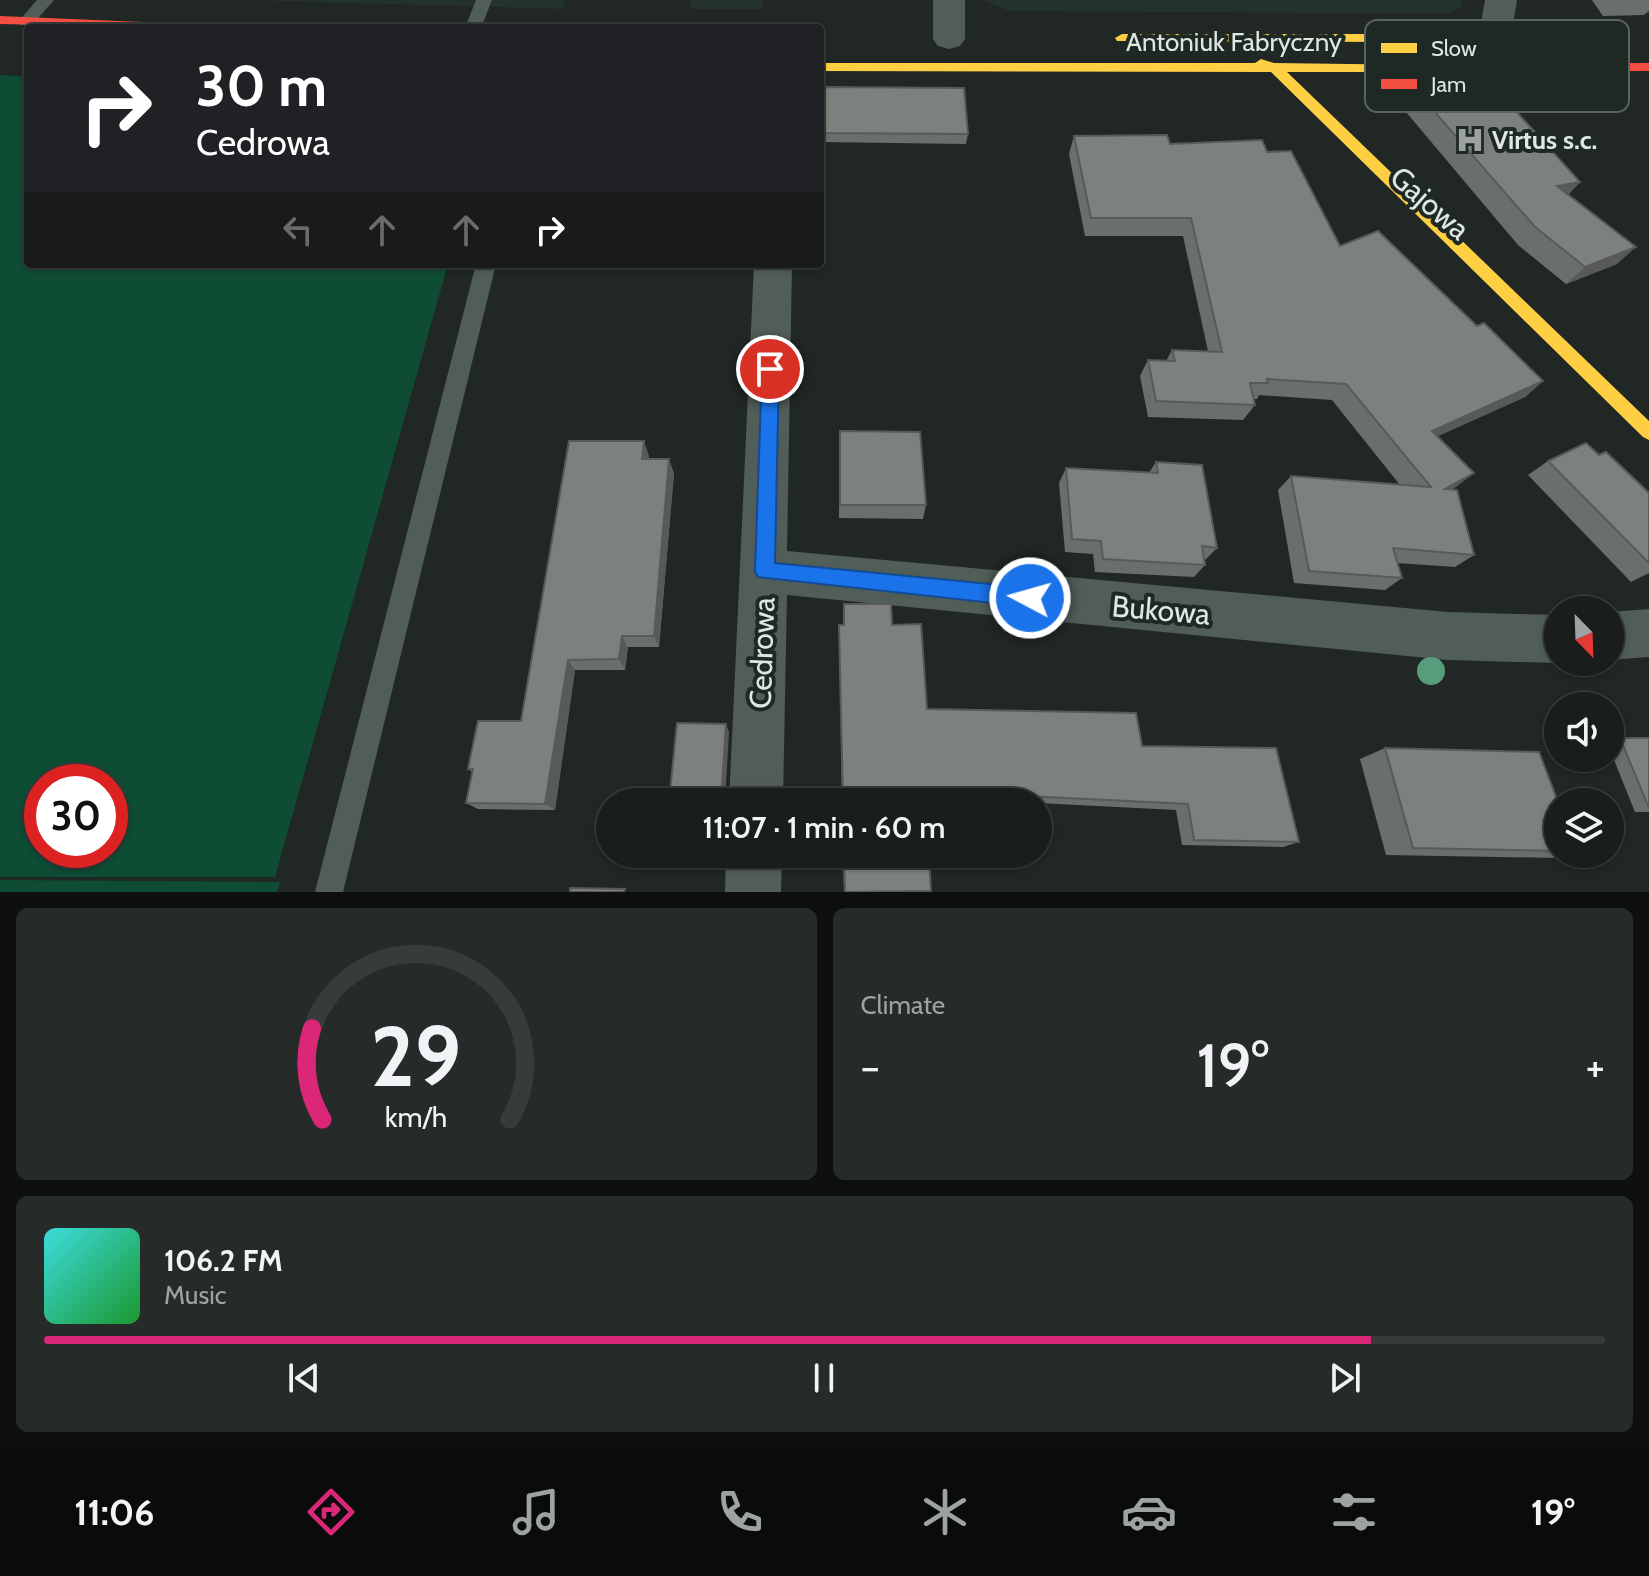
<!DOCTYPE html>
<html lang="en">
<head>
<meta charset="utf-8">
<style>
	body { margin:0; font-family:Cabin,sans-serif; background:#262a28; color:#f1f3f6; height:100vh; display:flex; flex-direction:column; font-size:30px; white-space:nowrap }
	* { box-sizing:border-box; margin:0 }
	p { font-size:26px; color:#9fa2a3 }
	.icon { flex:none; width:44px; height:44px; fill:none; stroke:currentColor; stroke-width:2; stroke-linecap:round; stroke-linejoin:round }
	.map { position:relative; height:892px; overflow:hidden }
	.details { display:flex; flex-direction:column; gap:16px; padding:16px; background:#0e100f; flex:1 }
	.details>* { flex:none }
	.banner { position:absolute; left:24px; top:24px; width:800px; height:244px; border-radius:8px; box-shadow:0 2px 6px #0004,0 0 0 2px #373b3a; background:#202124; color:#fff; overflow:hidden }
	.needle { width:52px; rotate:157deg }
	.fabs { position:absolute; left:1544px; top:596px; display:grid; gap:16px }
	.fabs a { display:grid; place-items:center; width:80px; height:80px; border-radius:50%; background:#191d1b; box-shadow:0 2px 6px #0004,0 0 0 2px #373b3a; font-size:40px }
	.speed { position:absolute; left:24px; top:764px; display:flex; gap:16px; font-size:40px; font-weight:700; text-align:center }
	.speed>* { display:grid; place-content:center; width:104px; height:104px; border-radius:50%; background:#191d1b; box-shadow:0 2px 6px #0004,0 0 0 2px #373b3a; line-height:1 }
	.speed .limit { border:12px solid #d22; background:#fff; color:#111 }
	.pin { position:absolute; display:grid; place-items:center; width:68px; height:68px; color:#fff; margin:-34px; border:4px solid #fff; border-radius:50%; box-shadow:0 2px 8px #0007 }
	.me { position:absolute; width:88px; margin:-44px; rotate:276deg; stroke-linejoin:round; filter:drop-shadow(0 0 6px #0008) }
	.turn { display:flex; align-items:center; gap:28px; height:168px; padding:0 40px; font-size:36px }
	.turn .icon { width:104px; height:104px; stroke-width:2.5 }
	.turn b { display:block; font-size:56px; line-height:68px }
	.lanes { display:flex; align-items:center; height:76px; padding:0 40px; background:#0003; justify-content:center; gap:40px; direction:ltr }
	.lanes .off { opacity:.35 }
	.big { font-size:60px; font-weight:600; line-height:1.1 }
	.details .widget { flex:1; display:flex; flex-direction:column; justify-content:center; gap:12px; min-width:0; padding:0 28px; border-radius:12px; background:#262a28 }
	.details .dial { align-items:center; gap:0 }
	.dial svg { height:208px; overflow:visible; fill:none; stroke:#373b3a; stroke-width:7; stroke-linecap:round; text-anchor:middle }
	.dial text { fill:#f1f3f6; stroke:none }
	.song { display:flex; align-items:center; gap:24px }
	.cover { width:96px; height:96px; border-radius:12px; background:linear-gradient(135deg,hsl(180 70% 55%),hsl(130 70% 35%)) }
	.played { height:8px; border-radius:4px; background:linear-gradient(90deg,#db2777 85%,#373b3a 85%) }
	.keys { display:flex; justify-content:space-around; direction:ltr }
	.heat { display:flex; justify-content:space-between; align-items:center; font-size:44px; direction:ltr }
	.details .tiles { flex:1; display:grid; gap:16px; grid-template-columns:1fr 1fr }
	.widget:last-child { grid-column:span 2 }
	.trip { position:absolute; left:596px; top:788px; width:456px; height:80px; border-radius:40px; background:#191d1b; box-shadow:0 2px 6px #0004,0 0 0 2px #373b3a; font-weight:600; line-height:80px; text-align:center }
	.dock { display:flex; height:128px; justify-content:space-around; align-items:center; background:#0a0c0b; color:#9fa2a3 }
	.dock .icon { width:56px; height:56px }
	.dock .selected { color:#db2777 }
	.dock b { font-size:36px; color:#f1f3f6 }
	.map>svg:first-child { display:block }
	.built { fill:#23322a }
	.green { fill:#0e4c34; fill-rule:evenodd }
	.lines { fill:none; stroke-linecap:round; stroke-linejoin:round }
	.lane { fill:#515d57; fill-rule:evenodd }
	.street { fill:#515d57; fill-rule:evenodd }
	.slow { fill:#ffcf43; fill-rule:evenodd }
	.jam { fill:#f24e42; fill-rule:evenodd }
	.tree { fill:#579d7d }
	.wall { fill:#6b6f6c }
	.shaded-wall { fill:#575a58 }
	.building { fill:#7c817e; stroke:#575a58; stroke-width:2 }
	.route { fill:#1a73e8; stroke:#114b97; stroke-width:2 }
	.labels { text-anchor:middle; dominant-baseline:central; stroke-width:8; stroke-linejoin:round; paint-order:stroke }
	.far-street-label { font-size:26px; fill:#e0e6e3; stroke:#1f2923 }
	.far-poi-label { font-size:26px; font-weight:bold; fill:#e0e6e3; stroke:#1f2923; text-anchor:start }
	.street-label { font-size:30px; fill:#e0e6e3; stroke:#1f2923 }
	.key { fill:#1f2923; stroke:#59625d; stroke-width:2 }
	.key-label { font-size:22px; fill:#e0e6e3 }
</style>
</head>
<body>
<div class="map">
<svg width="1649" height="892" viewBox="0 0 1649 892">
	<rect width="100%" height="100%" fill="#212724"/>
	<g class="built">
		<polygon points="246,0 565,0 563,9"/>
		<polygon points="691,0 763,0 762,9 691,9"/>
		<polygon points="982,0 1462,0 1461,6 1450,14 1009,11"/>
	</g>
	<g class="green">
		<path d="M 0,75 L 28,77 L 28,264 L 448,264 L 275,877 L 0,877 ZM 42,782 L 110,782 L 110,850 L 42,850 Z"/>
		<polygon points="0,880 280,882 277,892 0,892"/>
	</g>
	<g class="lines">
		<g class="lane">
			<polygon points="37,0 54,0 32,25 20,25 18,22"/>
			<polygon points="476,0 492,0 481,28 465,28"/>
			<polygon points="476,264 496,264 343,892 315,892"/>
		</g>
		<g class="street">
			<polygon points="933,0 965,0 965,39 960,46 949,49 938,46 933,39"/>
			<path d="M 1485,0 L 1517,0 L 1511,38 L 1515,68 L 1511,75 L 1499,79 L 1487,75 C 1473,54 1481,24 1485,0 Z"/>
			<polygon points="754,264 792,264 787,551 1448,612 1558,615 1558,662 1560,662 1558,663 1448,660 787,595 783,802 729,802"/>
			<polygon points="1649,609 1649,657 1610,660 1610,612"/>
			<polygon points="726,854 782,854 781,892 725,892"/>
		</g>
		<g class="slow">
			<polygon points="1122,34 1394,34 1401,38 1394,42 1117,41 1115,38"/>
			<polygon points="1261,59 1274,63 1426,65 1428,68 1421,72 1287,72 1649,421 1649,440 1643,437 1271,72 820,71 820,63 1255,63"/>
		</g>
		<g class="jam">
			<polygon points="0,16 190,24 197,28 0,24"/>
			<polygon points="1649,63 1649,71 1421,72 1414,68 1421,64"/>
		</g>
	</g>
	<circle class="tree" cx="1431" cy="671" r="14"/>
	<g class="wall">
		<polygon points="1592,0 1649,0 1649,11 1644,15 1603,16"/>
		<polygon points="1419,94 1580,182 1568,195 1617,264 1566,284 1518,245 1406,112"/>
		<polygon points="820,124 968,134 966,144 820,142"/>
		<polygon points="1074,136 1267,152 1340,246 1477,326 1543,381 1525,397 1438,436 1474,473 1452,489 1474,555 1455,567 1397,563 1402,578 1385,590 1294,583 1278,490 1291,476 1400,485 1332,400 1259,395 1257,399 1253,399 1255,405 1243,420 1148,417 1140,376 1148,360 1166,361 1172,350 1208,351 1183,236 1085,236 1069,154"/>
		<polygon points="840,431 926,505 923,519 839,518"/>
		<polygon points="1599,455 1649,493 1649,573 1631,582 1528,475 1548,461"/>
		<polygon points="649,456 649,459 674,473 659,647 628,647 625,670 575,670 555,810 478,809 466,803 472,772 468,769 521,721"/>
		<polygon points="1156,462 1217,548 1205,560 1205,565 1194,577 1095,572 1093,554 1065,552 1059,483 1066,468 1149,473"/>
		<polygon points="839,625 892,625 927,709 1142,746 1299,842 1283,847 1182,845 1176,810 1038,803 1038,802 947,799 947,802 842,802"/>
		<polygon points="1620,738 1649,738 1649,812 1635,812 1610,750 1610,741"/>
		<polygon points="1385,748 1558,802 1558,854 1582,854 1561,858 1386,855 1360,759"/>
		<polygon points="843,854 951,854 951,858 947,863 930,863 930,892 844,892"/>
	</g>
	<g class="shaded-wall">
		<polygon points="1580,182 1563,200 1557,186"/>
		<polygon points="1636,247 1617,264 1566,284 1585,267"/>
		<polygon points="1543,381 1525,397 1416,446 1432,431"/>
		<polygon points="644,441 649,456 647,473 642,459"/>
		<polygon points="669,459 674,473 659,647 654,636"/>
		<polygon points="1474,473 1456,487 1427,502 1445,489"/>
		<polygon points="622,636 628,647 625,670 619,659"/>
		<polygon points="568,660 575,670 555,810 545,804"/>
		<polygon points="726,724 729,732 725,802 721,802"/>
	</g>
	<g class="building">
		<polygon points="821,87 964,88 968,134 820,133"/>
		<polygon points="1463,87 1469,93 1497,90 1580,182 1557,186 1636,247 1585,267 1535,227 1419,94"/>
		<polygon points="1167,135 1170,144 1262,140 1267,152 1291,151 1340,246 1378,231 1477,326 1484,323 1543,381 1432,431 1474,473 1445,489 1457,490 1474,555 1393,548 1402,578 1309,571 1291,476 1431,487 1346,384 1267,379 1268,383 1250,383 1255,405 1156,401 1148,360 1175,361 1172,350 1222,352 1191,218 1091,218 1074,136"/>
		<polygon points="840,431 920,432 926,505 840,505"/>
		<polygon points="569,441 644,441 642,459 669,459 654,636 622,636 619,659 568,660 545,804 466,803 473,769 468,769 478,721 521,721"/>
		<polygon points="1586,443 1599,455 1606,452 1649,493 1649,563 1548,461"/>
		<polygon points="1156,462 1202,465 1217,548 1202,546 1205,565 1103,559 1101,541 1072,539 1066,468 1158,473"/>
		<polygon points="844,604 891,604 892,625 921,624 927,709 1136,713 1142,746 1276,748 1299,842 1194,840 1188,804 946,792 947,802 843,802 839,625 844,625"/>
		<polygon points="677,723 726,724 721,802 669,802"/>
		<polygon points="1620,738 1649,738 1649,808"/>
		<polygon points="1385,748 1539,752 1558,802 1558,851 1413,848"/>
		<polygon points="844,854 951,854 951,858 929,858 931,891 845,892"/>
		<polygon points="570,888 625,889 624,892 570,892"/>
	</g>
	<polygon class="route" points="770,362 779,369 775,563 1030,588 1037,591 1040,598 1037,604 1030,607 758,577 755,571 762,369"/>
	<defs>
		<symbol id="hospital-bare" viewBox="-9 -9 18 18"><path d="M-5-5h3v3.5h4V-5h3V5h-3V1.5h-4V5h-3Z" fill="#9da3a0" stroke="#1f2923" stroke-width="2.5" paint-order="stroke"/></symbol>
	</defs>
	<g fill-rule="evenodd">
		<use href="#hospital-bare" x="1450" y="120" width="40" height="40"/>
	</g>
	<g class="labels">
		<g class="far-street-label">
			<text x="1234" y="42">Antoniuk Fabryczny</text>
		</g>
		<g class="far-poi-label">
			<text x="1492" y="140">Virtus s.c.</text>
		</g>
		<g class="street-label">
			<text transform="translate(1430 203) rotate(41)">Gajowa</text>
			<text transform="translate(1161 610) rotate(5)">Bukowa</text>
			<text transform="translate(762 653) rotate(-88)">Cedrowa</text>
		</g>
	</g>
	<rect x="1365" y="20" width="264" height="92" rx="12" class="key"/>
	<rect x="1381" y="43" width="36" height="10" fill="#ffcf43"/>
	<rect x="1381" y="79" width="36" height="10" fill="#f24e42"/>
	<g class="key-label">
		<text x="1431" y="56">Slow</text>
		<text x="1431" y="92">Jam</text>
	</g>
</svg>
<div class="fabs">
<a><svg class="needle" viewBox="-14 -14 28 28"><path d="M0-13l5 13h-10z" fill="#e53935"/><path d="M0 13l5-13h-10z" fill="#9fa2a3"/></svg></a>
<a><svg class="icon" aria-label="sound" viewBox="0 0 24 24"><path d="M4 9h4l5-4v14l-5-4H4zM17 9q2 3 0 6"/></svg></a>
<a><svg class="icon" aria-label="layers" viewBox="0 0 24 24"><path d="M12 4l9 5-9 5-9-5zM3 14l9 5 9-5"/></svg></a>
</div>
<div class="speed"><div class="limit">30</div></div>
<div class="pin" style="left:770px;top:369px;background:#d93025"><svg class="icon" aria-label="arrive" viewBox="0 0 24 24"><path d="M6 21V4h12l-3 4 3 4H6"/></svg></div>
<svg class="me" style="left:1030px;top:598px" viewBox="-20 -20 40 40"><circle r="17" fill="#1a73e8" stroke="#fff" stroke-width="3"/><path d="M0-11L8 9 0 5-8 9z" fill="#fff"/></svg>
<div class="trip">11:07 · 1 min · 60 m</div>
<div class="banner">
<div class="turn"><svg class="icon" aria-label="right" viewBox="0 0 24 24"><path d="M7 20v-9h11M14 6l5 5-5 5"/></svg><div><b>30 m</b>Cedrowa</div></div>
<div class="lanes"><svg class="icon off" aria-label="left" viewBox="0 0 24 24"><path d="M17 20v-9H6M10 6l-5 5 5 5"/></svg><svg class="icon off" aria-label="ahead" viewBox="0 0 24 24"><path d="M12 20V5M6 11l6-6 6 6"/></svg><svg class="icon off" aria-label="ahead" viewBox="0 0 24 24"><path d="M12 20V5M6 11l6-6 6 6"/></svg><svg class="icon" aria-label="right" viewBox="0 0 24 24"><path d="M7 20v-9h11M14 6l5 5-5 5"/></svg></div>
</div>
</div>
<section class="details">
<div class="tiles">
<div class="widget dial"><svg viewBox="0 0 100 80">
<path d="M14 69A42 42 0 1 1 86 69"/>
<path d="M14 69A42 42 0 0 1 10 34" stroke="#db2777"/>
<text x="50" y="56" font-size="32" font-weight="700">29</text>
<text x="50" y="72" font-size="11">km/h</text>
</svg></div>
<div class="widget"><p>Climate</p>
<div class="heat"><a>−</a><b class="big">19°</b><a>+</a></div>
</div>
<div class="widget">
<div class="song"><i class="cover"></i><div><b>106.2 FM</b><p>Music</p></div></div>
<div class="played"></div>
<div class="keys"><svg class="icon" aria-label="previous" viewBox="0 0 24 24"><path d="M18 5L8 12l10 7zM5 5v14"/></svg><svg class="icon" aria-label="pause" viewBox="0 0 24 24"><path d="M8 5v14M16 5v14"/></svg><svg class="icon" aria-label="next" viewBox="0 0 24 24"><path d="M6 5l10 7-10 7zM19 5v14"/></svg></div>
</div>
</div>
</section>
<nav class="dock">
<b>11:06</b>
<svg class="icon selected" aria-label="directions" viewBox="0 0 24 24"><path d="M12 3l9 9-9 9-9-9zM9 14v-3h6M13 9l2 2-2 2"/></svg>
<svg class="icon" aria-label="music" viewBox="0 0 24 24"><path d="M9 18V5l10-2v13"/><circle cx="6" cy="18" r="3"/><circle cx="16" cy="16" r="3"/></svg>
<svg class="icon" aria-label="phone" viewBox="0 0 24 24"><path d="M5 4h4l2 5-3 2q2 4 5 5l2-3 5 2v4C11 20 4 13 5 4z"/></svg>
<svg class="icon" aria-label="climate" viewBox="0 0 24 24"><path d="M12 3v18M4 7l16 10M4 17L20 7"/></svg>
<svg class="icon" aria-label="car" viewBox="0 0 24 24"><path d="M5 17H2v-5l4-1 3-4h7l3 4 3 1v5h-3M9 17h6M6 11h13"/><circle cx="7" cy="17" r="2"/><circle cx="17" cy="17" r="2"/></svg>
<svg class="icon" aria-label="filters" viewBox="0 0 24 24"><path d="M4 7h16M4 17h16"/><circle cx="9" cy="7" r="2"/><circle cx="15" cy="17" r="2"/></svg>
<b>19°</b>
</nav>
</body>
</html>
